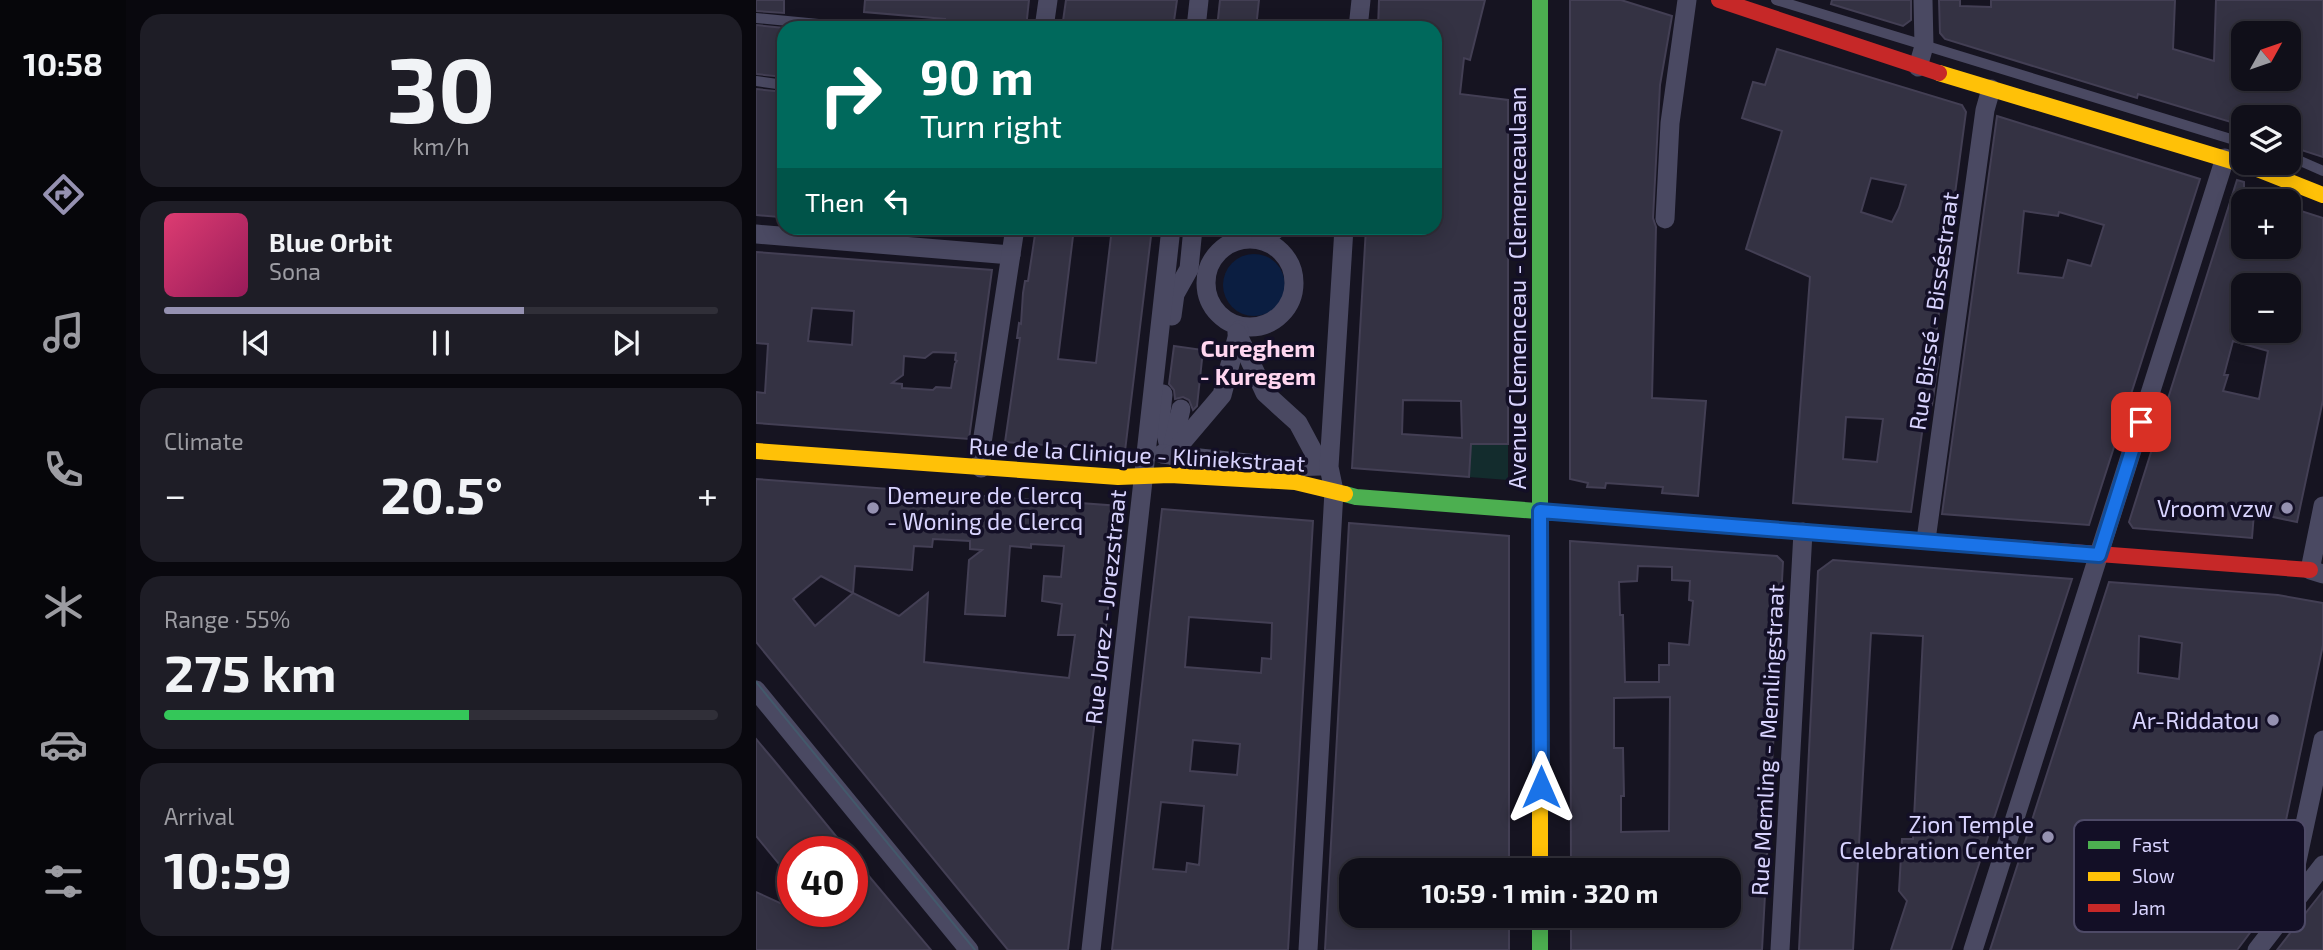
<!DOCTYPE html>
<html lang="en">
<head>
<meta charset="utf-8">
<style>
	body { margin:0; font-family:"Exo 2",sans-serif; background:#1e1d26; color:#f1f3f6; height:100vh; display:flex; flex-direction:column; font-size:26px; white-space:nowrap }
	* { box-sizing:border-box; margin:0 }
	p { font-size:23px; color:#9c9ca2 }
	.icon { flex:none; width:38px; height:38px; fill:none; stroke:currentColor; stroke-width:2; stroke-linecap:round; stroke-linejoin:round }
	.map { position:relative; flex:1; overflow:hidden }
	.panel { display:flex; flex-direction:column; gap:14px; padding:14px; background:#09080e; width:630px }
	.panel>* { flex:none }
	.guide { position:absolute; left:21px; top:21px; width:665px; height:214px; border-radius:21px; box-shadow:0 4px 18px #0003,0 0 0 2px #302f38; background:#00695c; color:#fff; overflow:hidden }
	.needle { width:46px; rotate:50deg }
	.fabs { position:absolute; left:1475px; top:21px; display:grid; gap:14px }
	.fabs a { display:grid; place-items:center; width:70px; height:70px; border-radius:14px; background:#100f19; box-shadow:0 4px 18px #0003,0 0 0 2px #302f38; font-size:35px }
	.speed { position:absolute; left:21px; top:836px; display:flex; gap:14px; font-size:35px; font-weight:700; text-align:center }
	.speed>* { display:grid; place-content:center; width:91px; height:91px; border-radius:50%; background:#100f19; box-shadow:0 4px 18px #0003,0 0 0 2px #302f38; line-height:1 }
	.speed .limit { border:10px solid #d22; background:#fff; color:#111 }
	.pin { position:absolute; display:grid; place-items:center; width:60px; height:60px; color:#fff; margin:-30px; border-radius:14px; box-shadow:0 4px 10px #0006 }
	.me { position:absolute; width:77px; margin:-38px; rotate:0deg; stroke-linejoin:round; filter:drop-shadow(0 0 5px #0008) }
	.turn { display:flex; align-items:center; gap:24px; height:147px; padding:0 28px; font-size:32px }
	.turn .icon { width:91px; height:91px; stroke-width:2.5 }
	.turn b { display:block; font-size:49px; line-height:60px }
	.then { display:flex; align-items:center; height:66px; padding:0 28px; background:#0003; gap:14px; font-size:26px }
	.big { font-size:52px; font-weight:700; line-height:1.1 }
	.panel .widget { flex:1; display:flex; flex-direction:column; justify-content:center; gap:10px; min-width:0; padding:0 24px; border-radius:21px; background:#1e1d26 }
	.panel .dial { align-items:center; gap:0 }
	.dial b { font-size:91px; line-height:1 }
	.song { display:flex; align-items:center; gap:21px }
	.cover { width:84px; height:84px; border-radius:10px; background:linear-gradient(135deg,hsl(340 70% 55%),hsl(330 70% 35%)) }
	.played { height:7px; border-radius:4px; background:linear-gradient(90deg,#9591b1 65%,#302f38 65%) }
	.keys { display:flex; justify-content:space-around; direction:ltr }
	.heat { display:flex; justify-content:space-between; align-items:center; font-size:38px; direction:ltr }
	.charge { height:10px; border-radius:5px; background:linear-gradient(90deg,#34c759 55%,#302f38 0) }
	.trip { position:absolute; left:583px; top:858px; width:402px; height:70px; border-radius:21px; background:#100f19; box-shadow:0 4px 18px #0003,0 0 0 2px #302f38; font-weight:700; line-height:70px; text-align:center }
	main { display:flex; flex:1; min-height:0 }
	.tab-bar { display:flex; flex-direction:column; width:126px; justify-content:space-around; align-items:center; background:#06060a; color:#9c9ca2 }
	.tab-bar .icon { width:49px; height:49px }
	.tab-bar .current { color:#9591b1 }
	.tab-bar b { font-size:32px; color:#f1f3f6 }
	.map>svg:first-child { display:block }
	.green { fill:#132c2d }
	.water { fill:#0b1e41 }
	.building { fill:#343243; stroke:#433f54; stroke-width:2; fill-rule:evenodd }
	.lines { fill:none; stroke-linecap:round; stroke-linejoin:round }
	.lane { stroke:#4a4962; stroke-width:10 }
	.street { stroke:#4a4962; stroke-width:19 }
	.fast { stroke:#4caf50; stroke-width:16 }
	.slow { stroke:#ffc107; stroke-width:16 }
	.jam { stroke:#c62828; stroke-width:16 }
	.tram { stroke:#43596b; stroke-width:2 }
	.route-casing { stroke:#114b97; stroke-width:18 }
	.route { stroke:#1a73e8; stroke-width:12 }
	.poi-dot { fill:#9591b1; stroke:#130f26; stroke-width:2.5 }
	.labels { text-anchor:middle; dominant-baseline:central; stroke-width:7; stroke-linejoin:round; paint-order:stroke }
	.street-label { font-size:23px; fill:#d9d4ff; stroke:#130f26 }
	.poi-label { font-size:23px; fill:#d9d4ff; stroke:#130f26; text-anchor:end }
	.neighbourhood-label { font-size:24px; font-weight:bold; fill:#ffd6f0; stroke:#130f26 }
	.key { fill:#130f26; stroke:#4e4a67; stroke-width:2 }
	.key-label { font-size:19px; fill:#d9d4ff }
</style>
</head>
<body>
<main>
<nav class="tab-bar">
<b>10:58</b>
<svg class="icon current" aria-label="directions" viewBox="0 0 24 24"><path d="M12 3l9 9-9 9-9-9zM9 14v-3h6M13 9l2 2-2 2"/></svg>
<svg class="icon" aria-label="music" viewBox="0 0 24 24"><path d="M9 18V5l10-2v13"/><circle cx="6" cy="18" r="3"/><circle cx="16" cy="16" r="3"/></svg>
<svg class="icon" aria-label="phone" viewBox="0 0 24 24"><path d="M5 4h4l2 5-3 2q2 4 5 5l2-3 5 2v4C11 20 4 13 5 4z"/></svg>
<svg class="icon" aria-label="climate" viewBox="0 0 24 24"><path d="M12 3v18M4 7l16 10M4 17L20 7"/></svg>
<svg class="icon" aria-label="car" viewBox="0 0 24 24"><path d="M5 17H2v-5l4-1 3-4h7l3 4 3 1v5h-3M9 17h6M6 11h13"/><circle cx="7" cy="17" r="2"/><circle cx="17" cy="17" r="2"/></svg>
<svg class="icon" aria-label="filters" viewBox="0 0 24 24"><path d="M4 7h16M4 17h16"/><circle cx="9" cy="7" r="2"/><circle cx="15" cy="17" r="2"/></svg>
</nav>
<section class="panel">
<div class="widget dial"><b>30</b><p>km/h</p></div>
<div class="widget">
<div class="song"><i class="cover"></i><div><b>Blue Orbit</b><p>Sona</p></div></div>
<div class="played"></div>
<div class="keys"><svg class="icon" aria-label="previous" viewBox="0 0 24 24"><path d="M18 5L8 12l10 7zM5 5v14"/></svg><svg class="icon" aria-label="pause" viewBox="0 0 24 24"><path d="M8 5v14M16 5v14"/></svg><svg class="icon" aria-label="next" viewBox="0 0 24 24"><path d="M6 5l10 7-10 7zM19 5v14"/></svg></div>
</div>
<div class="widget"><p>Climate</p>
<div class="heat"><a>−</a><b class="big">20.5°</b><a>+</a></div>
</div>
<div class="widget"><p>Range · 55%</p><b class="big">275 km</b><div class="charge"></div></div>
<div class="widget"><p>Arrival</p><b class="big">10:59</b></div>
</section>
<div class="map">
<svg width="1567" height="950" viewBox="0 0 1567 950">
	<rect width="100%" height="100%" fill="#161421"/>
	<polygon class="green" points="715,444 752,444 752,480 713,477"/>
	<circle class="water" cx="498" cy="285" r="31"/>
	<g class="building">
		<polygon points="0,0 28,0 28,13 0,11"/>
		<polygon points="109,0 273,0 270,28 187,28 189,19 108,12"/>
		<polygon points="310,0 421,0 417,28 306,28"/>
		<polygon points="464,0 503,0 500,28 461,28"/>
		<path d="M 623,0 L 729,0 L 714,60 L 708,58 L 704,94 L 752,100 L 752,444 L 715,444 L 713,477 L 596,468 L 610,228 L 679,228 L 679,28 L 622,28 ZM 647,400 L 705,401 L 706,438 L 646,434 Z"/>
		<polygon points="814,0 865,0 916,16 904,85 897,218 900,227 896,398 950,401 942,496 906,493 907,487 850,483 849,488 831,487 832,483 814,479"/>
		<polygon points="1076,0 1155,0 1155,20 1147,26 1075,4"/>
		<path d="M 1183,0 L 1204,0 L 1204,6 L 1235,7 L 1235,0 L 1419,0 L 1417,49 L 1458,61 L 1460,0 L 1567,0 L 1567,157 L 1533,146 L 1533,117 L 1488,117 L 1488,126 L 1382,94 L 1381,98 L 1189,39 L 1184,33 ZM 1488,33 L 1533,33 L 1533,79 L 1488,79 Z"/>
		<polygon points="0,25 28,28 28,77 0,74"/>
		<path d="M 1021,49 L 1206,105 L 1210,112 L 1177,357 L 1183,357 L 1176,405 L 1170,404 L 1155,512 L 1037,503 L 1054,277 L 990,249 L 1026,131 L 986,118 L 997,82 L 1009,85 ZM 1115,178 L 1150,185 L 1143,208 L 1136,222 L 1105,212 ZM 1090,417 L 1127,419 L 1121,462 L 1087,459 Z"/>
		<polygon points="0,89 28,92 28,152 23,217 0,215"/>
		<path d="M 1241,116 L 1444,179 L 1333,525 L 1186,514 ZM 1268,211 L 1302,216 L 1303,212 L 1348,225 L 1335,266 L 1312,260 L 1307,278 L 1262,273 Z"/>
		<path d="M 1481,180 L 1488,182 L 1488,247 L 1533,247 L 1533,207 L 1567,218 L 1567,400 L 1541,522 L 1498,513 L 1496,538 L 1377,528 L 1373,522 ZM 1488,285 L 1533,285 L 1533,331 L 1482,331 L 1488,314 ZM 1477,341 L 1512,351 L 1503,399 L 1467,391 L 1472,375 L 1468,375 Z"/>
		<polygon points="280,228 318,228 302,359 340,363 356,228 396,228 369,451 249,442 264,338 261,338 263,323 265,324 267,293 269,281 272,281"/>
		<path d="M 0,252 L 236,270 L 213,439 L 0,423 L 0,392 L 9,393 L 12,344 L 0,343 ZM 56,308 L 98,311 L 96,345 L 52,341 ZM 177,352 L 200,353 L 199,360 L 201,361 L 199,364 L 195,388 L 180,387 L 177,390 L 146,388 L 146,384 L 136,383 L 147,375 L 148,356 L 169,358 Z"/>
		<polygon points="418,346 447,350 441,406 437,410 433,400 427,397 419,399 418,390 413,384"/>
		<path d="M 0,479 L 364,506 L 312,950 L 252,950 L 0,642 ZM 177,539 L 214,541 L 214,549 L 226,550 L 213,560 L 209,614 L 249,616 L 254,546 L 275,548 L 275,544 L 308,546 L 305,577 L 288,576 L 286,601 L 306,604 L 302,635 L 319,635 L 313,678 L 168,662 L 172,593 L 143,616 L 97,593 L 99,566 L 156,570 L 158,546 L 176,547 ZM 65,576 L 97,593 L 59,626 L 37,599 Z"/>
		<path d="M 406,509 L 557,521 L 532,950 L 356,950 ZM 433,617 L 516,623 L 515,659 L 506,658 L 505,673 L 429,667 ZM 437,740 L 484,744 L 481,775 L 434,771 ZM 405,802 L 448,806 L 443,865 L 431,863 L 430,872 L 397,869 Z"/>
		<polygon points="593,523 753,536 753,870 595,870 595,915 753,915 753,950 569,950"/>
		<path d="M 814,541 L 1021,556 L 1027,562 L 1006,950 L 815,950 L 815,915 L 973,915 L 973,870 L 815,870 ZM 882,566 L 916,567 L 916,580 L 934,581 L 933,600 L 937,601 L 933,645 L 913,643 L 913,665 L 903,665 L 903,682 L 869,682 L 867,615 L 864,615 L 863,582 L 881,581 ZM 914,697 L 913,831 L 865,832 L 865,796 L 868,796 L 867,748 L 858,748 L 858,698 Z"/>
		<polygon points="1077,560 1316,579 1195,950 1135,950 1151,901 1143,891 1146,839 1157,839 1167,636 1115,633 1097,950 1043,950 1062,571"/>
		<path d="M 1353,582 L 1522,595 L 1567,603 L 1567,645 L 1511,910 L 1481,950 L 1234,950 ZM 1383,636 L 1426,643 L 1423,679 L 1382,673 Z"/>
		<polygon points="0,739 21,764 93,852 37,852 37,881 0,836"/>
		<polygon points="96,856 175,950 0,950 0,892 37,909 37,912 42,912 74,926 62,912 96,912"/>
		<polygon points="1567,891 1567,950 1521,950 1552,910"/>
	</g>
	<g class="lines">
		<g class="lane">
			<polyline points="1020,0 1488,143"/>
			<polyline points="0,18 104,28"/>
			<polyline points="0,81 28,85"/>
			<polyline points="1533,156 1567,171"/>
		</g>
		<g class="street">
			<polyline points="288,28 292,0"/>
			<polyline points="440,28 443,0"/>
			<polyline points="602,28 605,0"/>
			<polyline points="1162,67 1168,46 1167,0"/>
			<polyline points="909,219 914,123 931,0"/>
			<polyline points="0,234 255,255"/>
			<circle cx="494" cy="283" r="44"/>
			<polyline points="505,240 522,228"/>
			<polyline points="416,316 419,294 433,269 437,228"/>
			<polyline points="407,394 405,413 415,455"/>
			<polyline points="416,449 425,409"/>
			<polyline points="406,454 415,455 466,395 483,330"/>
			<polyline points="415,455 529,467 565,466 542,423 509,393 481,333"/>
			<polyline points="225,468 226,443 259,228"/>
			<polyline points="1567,506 1554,570 1567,574"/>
			<polyline points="1170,540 1229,110 1235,89"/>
			<polyline points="0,690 213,950"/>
			<polyline points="1530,912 1567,740"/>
			<polyline points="335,950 415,228"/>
			<polyline points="552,950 578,491 573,467 588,228"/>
			<polyline points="1024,950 1047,532"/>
			<polyline points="1217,950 1469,158"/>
			<polyline points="1501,950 1567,865"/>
		</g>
		<g class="fast">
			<polyline points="784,0 784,682"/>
			<polyline points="589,494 600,497 1195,543"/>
			<polyline points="784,915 784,950"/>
		</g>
		<g class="slow">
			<polyline points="1183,73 1499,168 1567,195"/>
			<polyline points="0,451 362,477 414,475 539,482 589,494"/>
			<polyline points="784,682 784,870"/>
		</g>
		<g class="jam">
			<polyline points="963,0 1183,73"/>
			<polyline points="1195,543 1554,570"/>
		</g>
		<polyline class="tram" points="0,682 219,950"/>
	</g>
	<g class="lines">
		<defs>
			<polyline id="route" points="785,787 784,511 1343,555 1385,422"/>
		</defs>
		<use href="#route" class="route-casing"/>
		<use href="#route" class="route"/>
	</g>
	<g class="poi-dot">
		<circle cx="117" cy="508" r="7"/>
		<circle cx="1531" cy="508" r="7"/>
		<circle cx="1517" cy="720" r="7"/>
		<circle cx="1292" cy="837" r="7"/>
	</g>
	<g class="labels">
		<g class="street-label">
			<text transform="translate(761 288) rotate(-90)">Avenue Clemenceau - Clemenceaulaan</text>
			<text transform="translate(1177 311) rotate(-82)">Rue Bissé - Bisséstraat</text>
			<text transform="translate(381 454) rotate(3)">Rue de la Clinique - Kliniekstraat</text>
			<text transform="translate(349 607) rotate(-84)">Rue Jorez - Jorezstraat</text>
			<text transform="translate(1011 740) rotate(-87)">Rue Memling - Memlingstraat</text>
		</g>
		<g class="poi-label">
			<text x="131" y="495" text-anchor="start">Demeure de Clercq<tspan x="131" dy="26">- Woning de Clercq</tspan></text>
			<text x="1517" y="508">Vroom vzw</text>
			<text x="1503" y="720">Ar-Riddatou</text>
			<text x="1278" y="824">Zion Temple<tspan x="1278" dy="26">Celebration Center</tspan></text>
		</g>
		<g class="neighbourhood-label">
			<text x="502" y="347">Cureghem<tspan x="502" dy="28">- Kuregem</tspan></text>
		</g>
	</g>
	<rect x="1318" y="820" width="231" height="112" rx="10" class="key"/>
	<rect x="1332" y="841" width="32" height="8" fill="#4caf50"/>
	<rect x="1332" y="872" width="32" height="9" fill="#ffc107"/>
	<rect x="1332" y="904" width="32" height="8" fill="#c62828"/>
	<g class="key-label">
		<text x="1376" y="852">Fast</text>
		<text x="1376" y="883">Slow</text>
		<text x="1376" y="915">Jam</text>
	</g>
</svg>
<div class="fabs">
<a><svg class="needle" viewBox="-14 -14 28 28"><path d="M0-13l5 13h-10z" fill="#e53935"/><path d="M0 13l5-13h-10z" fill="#9c9ca2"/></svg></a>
<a><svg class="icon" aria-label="layers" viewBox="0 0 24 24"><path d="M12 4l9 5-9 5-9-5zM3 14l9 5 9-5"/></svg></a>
<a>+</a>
<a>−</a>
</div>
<div class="speed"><div class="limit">40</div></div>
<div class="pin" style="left:1385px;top:422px;background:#d93025"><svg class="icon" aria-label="arrive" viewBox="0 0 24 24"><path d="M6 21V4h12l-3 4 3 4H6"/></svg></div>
<svg class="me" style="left:785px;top:787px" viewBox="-20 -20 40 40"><path d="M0-17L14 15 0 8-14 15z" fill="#1a73e8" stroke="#fff" stroke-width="4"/></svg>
<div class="trip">10:59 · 1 min · 320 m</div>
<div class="guide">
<div class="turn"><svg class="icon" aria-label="right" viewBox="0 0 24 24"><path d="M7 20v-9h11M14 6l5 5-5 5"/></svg><div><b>90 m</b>Turn right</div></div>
<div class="then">Then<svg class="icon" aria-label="left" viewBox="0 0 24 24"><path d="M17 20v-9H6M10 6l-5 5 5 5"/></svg></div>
</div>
</div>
</main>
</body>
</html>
